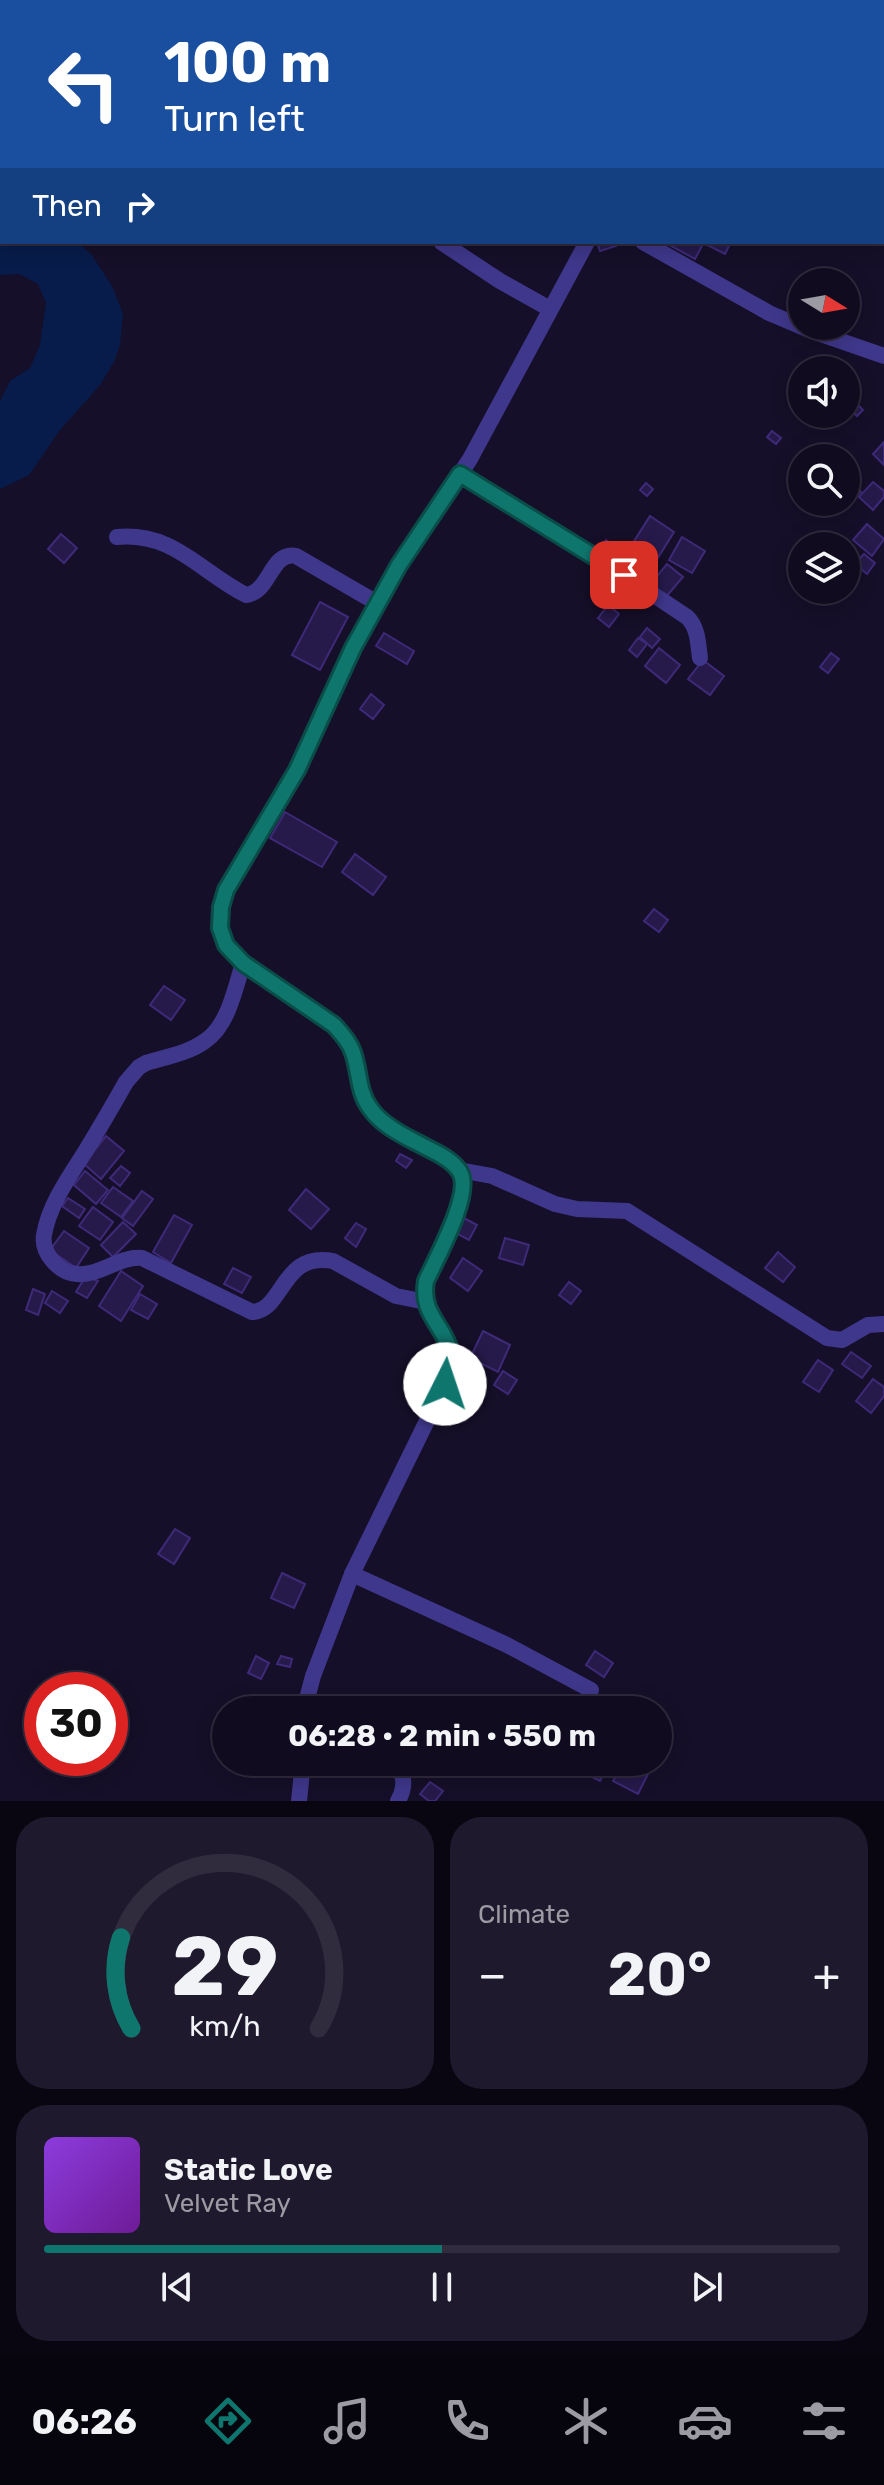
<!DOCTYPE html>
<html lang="en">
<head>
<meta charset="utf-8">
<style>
	body { margin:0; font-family:Rubik,sans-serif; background:#1e192c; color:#f1f3f6; height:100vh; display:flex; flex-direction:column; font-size:30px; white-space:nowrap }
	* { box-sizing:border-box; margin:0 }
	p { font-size:26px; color:#9c9ba4 }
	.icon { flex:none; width:44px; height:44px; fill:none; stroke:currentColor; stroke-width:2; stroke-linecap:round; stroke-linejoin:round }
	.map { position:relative; height:1801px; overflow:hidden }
	.side { display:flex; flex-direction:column; gap:16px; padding:16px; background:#090611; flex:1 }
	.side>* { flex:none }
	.hud { position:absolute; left:0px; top:0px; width:884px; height:244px; box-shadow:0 4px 20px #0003,0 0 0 2px #302b3d; background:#1a4fa0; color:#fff; overflow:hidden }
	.needle { width:52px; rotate:101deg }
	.tools { position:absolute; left:788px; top:268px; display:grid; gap:16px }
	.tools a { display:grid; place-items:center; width:72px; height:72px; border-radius:50%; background:#100b1f; box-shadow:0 4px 20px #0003,0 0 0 2px #302b3d; font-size:40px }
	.speed { position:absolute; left:24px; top:1672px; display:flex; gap:16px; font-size:40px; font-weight:700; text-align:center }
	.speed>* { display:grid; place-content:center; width:104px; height:104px; border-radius:50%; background:#100b1f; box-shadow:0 4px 20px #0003,0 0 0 2px #302b3d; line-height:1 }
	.speed .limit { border:12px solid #d22; background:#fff; color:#111 }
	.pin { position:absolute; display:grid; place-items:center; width:68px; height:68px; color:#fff; margin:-34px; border-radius:16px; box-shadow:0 4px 12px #0006 }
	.me { position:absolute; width:88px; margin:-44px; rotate:4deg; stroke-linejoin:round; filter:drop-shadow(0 0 6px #0008) }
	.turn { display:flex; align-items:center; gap:28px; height:168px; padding:0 32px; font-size:36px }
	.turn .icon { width:104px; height:104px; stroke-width:2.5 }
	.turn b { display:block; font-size:56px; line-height:68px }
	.then { display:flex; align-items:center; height:76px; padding:0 32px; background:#0003; gap:16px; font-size:30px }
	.big { font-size:60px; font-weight:700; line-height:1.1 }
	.side .tile { flex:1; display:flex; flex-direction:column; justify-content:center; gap:12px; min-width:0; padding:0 28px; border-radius:32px; background:#1e192c }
	.side .dial { align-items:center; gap:0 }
	.dial svg { height:208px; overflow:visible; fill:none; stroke:#302b3d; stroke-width:7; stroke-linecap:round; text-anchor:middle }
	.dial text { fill:#f1f3f6; stroke:none }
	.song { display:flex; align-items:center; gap:24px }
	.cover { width:96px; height:96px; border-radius:12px; background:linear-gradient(135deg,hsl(270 70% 55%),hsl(280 70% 35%)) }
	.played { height:8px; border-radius:4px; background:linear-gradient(90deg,#0f766e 50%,#302b3d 50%) }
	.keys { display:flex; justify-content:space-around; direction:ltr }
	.heat { display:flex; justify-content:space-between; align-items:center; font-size:44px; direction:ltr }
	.side .tiles { flex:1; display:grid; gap:16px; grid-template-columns:1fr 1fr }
	.tile:last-child { grid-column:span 2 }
	.trip { position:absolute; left:212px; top:1696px; width:460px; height:80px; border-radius:40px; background:#100b1f; box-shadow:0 4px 20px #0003,0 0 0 2px #302b3d; font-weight:700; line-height:80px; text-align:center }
	.menu { display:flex; height:128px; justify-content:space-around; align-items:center; background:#06040c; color:#9c9ba4 }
	.menu .icon { width:56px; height:56px }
	.menu .selected { color:#0f766e }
	.menu b { font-size:36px; color:#f1f3f6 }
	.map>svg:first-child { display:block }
	.water { fill:#071c4a }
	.building { fill:#261a4b; stroke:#3e2a79; stroke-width:2 }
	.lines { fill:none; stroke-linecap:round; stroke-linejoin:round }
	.street { stroke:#3f378b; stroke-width:16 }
	.route-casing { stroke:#0a4d48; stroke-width:20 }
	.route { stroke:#0f766e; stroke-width:14 }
</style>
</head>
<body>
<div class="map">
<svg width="884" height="1801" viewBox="0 0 884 1801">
	<rect width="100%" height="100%" fill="#150f29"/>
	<polygon class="water" points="0,224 2,225 2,242 77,242 91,254 112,286 123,314 120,345 114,362 100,385 60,430 29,475 0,489 0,401 10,381 30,368 40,345 46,303 38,284 19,274 0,275"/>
	<g class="building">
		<polygon points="597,242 614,242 616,246 600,251"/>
		<polygon points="664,242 704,242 695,259"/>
		<polygon points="706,242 731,242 725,254 705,244"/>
		<polygon points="855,402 863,410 857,416 849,408"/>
		<polygon points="772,431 781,438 776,444 767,437"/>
		<polygon points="884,442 884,465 873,454"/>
		<polygon points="852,482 861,492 851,501 846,495 846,487"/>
		<polygon points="873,482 884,491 884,497 873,510 859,497"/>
		<polygon points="646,483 653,489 647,496 640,490"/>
		<polygon points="650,516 674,532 656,561 631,546"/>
		<polygon points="867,524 884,539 872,556 853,540"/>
		<polygon points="61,534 77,548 64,563 48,549"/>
		<polygon points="682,537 705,551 692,573 669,560"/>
		<polygon points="606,540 613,545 607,554 600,549"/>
		<polygon points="864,554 875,563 867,574 855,564"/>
		<polygon points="667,564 683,577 665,598 650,585"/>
		<polygon points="320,602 348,617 320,670 292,655"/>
		<polygon points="608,605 619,614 609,627 598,618"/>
		<polygon points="647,628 660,639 652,648 640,637"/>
		<polygon points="384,633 414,651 407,664 376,646"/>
		<polygon points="638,638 647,644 637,657 629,650"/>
		<polygon points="659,648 680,665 666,683 645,666"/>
		<polygon points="831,653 839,659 828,673 820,667"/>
		<polygon points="703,660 724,676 710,695 688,679"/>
		<polygon points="371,694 384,705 373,719 360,709"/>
		<polygon points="285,812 337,842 322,867 270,838"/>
		<polygon points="355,854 386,877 373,895 342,872"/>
		<polygon points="654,909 668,920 659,932 644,921"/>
		<polygon points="164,986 185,1000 171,1020 150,1005"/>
		<polygon points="106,1136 124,1151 101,1179 84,1164"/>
		<polygon points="400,1154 412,1160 406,1168 396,1161"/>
		<polygon points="121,1166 130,1173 120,1186 110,1178"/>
		<polygon points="85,1171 108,1190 96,1204 74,1185"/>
		<polygon points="113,1187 133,1201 121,1217 101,1203"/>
		<polygon points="306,1189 329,1209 311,1229 289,1210"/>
		<polygon points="142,1191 153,1199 133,1226 122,1218"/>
		<polygon points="68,1198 85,1209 79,1218 62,1206"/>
		<polygon points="93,1207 113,1222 100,1240 79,1226"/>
		<polygon points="174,1215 192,1225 171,1263 153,1252"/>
		<polygon points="460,1216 477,1225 469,1240 452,1231"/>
		<polygon points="123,1222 136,1234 113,1257 101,1245"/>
		<polygon points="356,1223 366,1229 356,1247 345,1238"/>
		<polygon points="64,1231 89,1248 76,1268 50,1250"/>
		<polygon points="505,1238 529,1245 523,1265 499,1258"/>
		<polygon points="778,1252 795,1267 783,1282 765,1268"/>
		<polygon points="463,1258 482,1271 468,1291 450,1278"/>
		<polygon points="233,1268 251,1277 242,1293 224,1284"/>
		<polygon points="121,1271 143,1286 121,1321 99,1306"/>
		<polygon points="86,1276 98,1281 87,1298 76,1292"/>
		<polygon points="569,1282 581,1291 571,1304 559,1295"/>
		<polygon points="33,1289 45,1294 38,1315 26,1310"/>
		<polygon points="52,1291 68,1301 60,1313 45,1303"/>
		<polygon points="140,1294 157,1304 148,1319 131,1310"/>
		<polygon points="483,1331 510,1345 498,1372 470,1358"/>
		<polygon points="851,1352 871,1366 862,1378 842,1364"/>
		<polygon points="818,1360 833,1370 819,1392 803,1382"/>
		<polygon points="503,1371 517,1380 508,1394 494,1385"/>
		<polygon points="873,1379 884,1387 884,1396 871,1413 856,1401"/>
		<polygon points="175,1529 190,1538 174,1564 158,1554"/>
		<polygon points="282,1573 305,1584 294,1608 271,1598"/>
		<polygon points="595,1651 613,1663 604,1677 586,1665"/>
		<polygon points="256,1656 269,1663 261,1679 248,1673"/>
		<polygon points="281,1656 292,1659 290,1667 277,1664"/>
		<polygon points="587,1762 610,1762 600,1781 582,1772"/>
		<polygon points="623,1762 635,1762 650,1770 638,1794 613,1781"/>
		<polygon points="430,1782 443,1791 435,1801 429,1801 420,1794"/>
	</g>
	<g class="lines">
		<g class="street">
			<polyline points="175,0 176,2"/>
			<polyline points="731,2 732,0"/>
			<polyline points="441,242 500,281 550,309"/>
			<polyline points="643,242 769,313 809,330 884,356"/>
			<path d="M 460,474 L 624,575 L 687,617 C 698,627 698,643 700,658"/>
			<path d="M 117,537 C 174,532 199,571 246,595 C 271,592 270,551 296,556 L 377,603"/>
			<path d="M 243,963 C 235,989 228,1026 205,1041 C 189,1053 165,1057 146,1063 L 139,1067 L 126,1082 C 113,1105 99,1129 85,1152 C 69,1177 49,1205 44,1235 C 41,1253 59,1273 77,1274 C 100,1276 119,1256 142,1258 L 252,1312 C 284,1311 281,1251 333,1261 L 396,1296 L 426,1302"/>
			<polyline points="459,1170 492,1176 555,1204 577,1209 627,1211 827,1338 842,1340 868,1325 884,1324"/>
			<polyline points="352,1574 507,1645 591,1690"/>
			<path d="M 304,1710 L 313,1676 L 352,1574 L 445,1384 C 447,1376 451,1368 451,1359 C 451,1330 420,1316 426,1281 C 436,1259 473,1194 460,1172 C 451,1157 428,1149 414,1141 C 398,1133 381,1123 370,1108 C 357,1091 360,1069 352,1050 C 348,1040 341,1033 334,1025 L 243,963 C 215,936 214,911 232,877 L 297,770 L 322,713 L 377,603 L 399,565 L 470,459 L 587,242"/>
			<path d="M 395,1762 C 405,1776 406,1786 398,1801"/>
			<polyline points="299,1801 303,1762"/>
		</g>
	</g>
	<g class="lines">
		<defs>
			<path id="route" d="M 445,1384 C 448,1374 453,1363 451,1353 C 444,1325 420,1314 426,1281 C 436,1259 473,1193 460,1172 C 451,1157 428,1149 414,1141 C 398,1133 380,1123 370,1108 C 357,1091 360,1069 352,1050 C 348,1040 341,1033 334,1025 L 243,963 L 226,945 L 220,928 L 221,907 L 226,890 L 297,770 L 353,648 L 399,565 L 460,474 L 624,575"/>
		</defs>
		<use href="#route" class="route-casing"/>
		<use href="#route" class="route"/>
	</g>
</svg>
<div class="tools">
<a><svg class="needle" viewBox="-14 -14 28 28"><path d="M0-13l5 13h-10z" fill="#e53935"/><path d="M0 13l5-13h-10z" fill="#9c9ba4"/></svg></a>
<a><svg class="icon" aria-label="sound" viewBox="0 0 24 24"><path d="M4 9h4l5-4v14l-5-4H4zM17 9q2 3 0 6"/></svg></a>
<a><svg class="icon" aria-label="search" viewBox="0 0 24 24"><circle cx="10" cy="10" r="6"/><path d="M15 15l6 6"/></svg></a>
<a><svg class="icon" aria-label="layers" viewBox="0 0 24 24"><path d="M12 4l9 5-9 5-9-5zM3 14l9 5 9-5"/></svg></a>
</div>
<div class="speed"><div class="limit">30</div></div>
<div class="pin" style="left:624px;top:575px;background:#d93025"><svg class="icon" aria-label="arrive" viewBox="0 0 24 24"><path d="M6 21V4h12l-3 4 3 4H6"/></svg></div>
<svg class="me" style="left:445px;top:1384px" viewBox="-20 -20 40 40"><circle r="19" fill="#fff"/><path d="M0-13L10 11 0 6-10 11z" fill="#0f766e"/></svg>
<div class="trip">06:28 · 2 min · 550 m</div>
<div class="hud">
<div class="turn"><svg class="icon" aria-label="left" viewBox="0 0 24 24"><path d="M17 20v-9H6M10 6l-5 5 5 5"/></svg><div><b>100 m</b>Turn left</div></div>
<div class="then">Then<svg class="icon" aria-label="right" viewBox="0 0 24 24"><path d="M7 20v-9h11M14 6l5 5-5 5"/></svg></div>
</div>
</div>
<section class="side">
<div class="tiles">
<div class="tile dial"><svg viewBox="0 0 100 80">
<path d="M14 69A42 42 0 1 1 86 69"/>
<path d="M14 69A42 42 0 0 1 10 34" stroke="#0f766e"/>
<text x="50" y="56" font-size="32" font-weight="700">29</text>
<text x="50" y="72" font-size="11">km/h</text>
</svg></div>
<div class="tile"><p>Climate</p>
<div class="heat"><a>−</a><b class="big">20°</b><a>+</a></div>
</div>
<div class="tile">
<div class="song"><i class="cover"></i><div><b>Static Love</b><p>Velvet Ray</p></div></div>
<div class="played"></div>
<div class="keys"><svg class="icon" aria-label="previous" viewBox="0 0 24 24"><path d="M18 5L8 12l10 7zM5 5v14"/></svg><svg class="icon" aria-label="pause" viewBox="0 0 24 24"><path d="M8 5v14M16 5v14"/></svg><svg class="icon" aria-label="next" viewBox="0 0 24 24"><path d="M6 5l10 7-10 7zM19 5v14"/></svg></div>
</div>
</div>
</section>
<nav class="menu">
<b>06:26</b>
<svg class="icon selected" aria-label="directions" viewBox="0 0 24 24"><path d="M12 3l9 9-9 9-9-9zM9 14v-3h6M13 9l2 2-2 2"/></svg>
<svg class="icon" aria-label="music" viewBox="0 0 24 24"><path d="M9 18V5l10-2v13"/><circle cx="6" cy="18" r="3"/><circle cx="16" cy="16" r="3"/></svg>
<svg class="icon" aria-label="phone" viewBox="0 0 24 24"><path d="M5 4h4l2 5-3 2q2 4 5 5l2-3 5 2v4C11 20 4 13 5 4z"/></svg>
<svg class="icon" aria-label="climate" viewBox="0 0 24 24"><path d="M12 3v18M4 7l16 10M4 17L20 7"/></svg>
<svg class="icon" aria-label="car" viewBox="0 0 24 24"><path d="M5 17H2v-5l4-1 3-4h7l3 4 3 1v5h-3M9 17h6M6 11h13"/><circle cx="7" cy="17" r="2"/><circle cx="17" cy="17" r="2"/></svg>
<svg class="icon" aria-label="filters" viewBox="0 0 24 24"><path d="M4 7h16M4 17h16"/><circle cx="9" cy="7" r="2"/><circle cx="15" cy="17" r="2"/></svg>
</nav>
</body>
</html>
